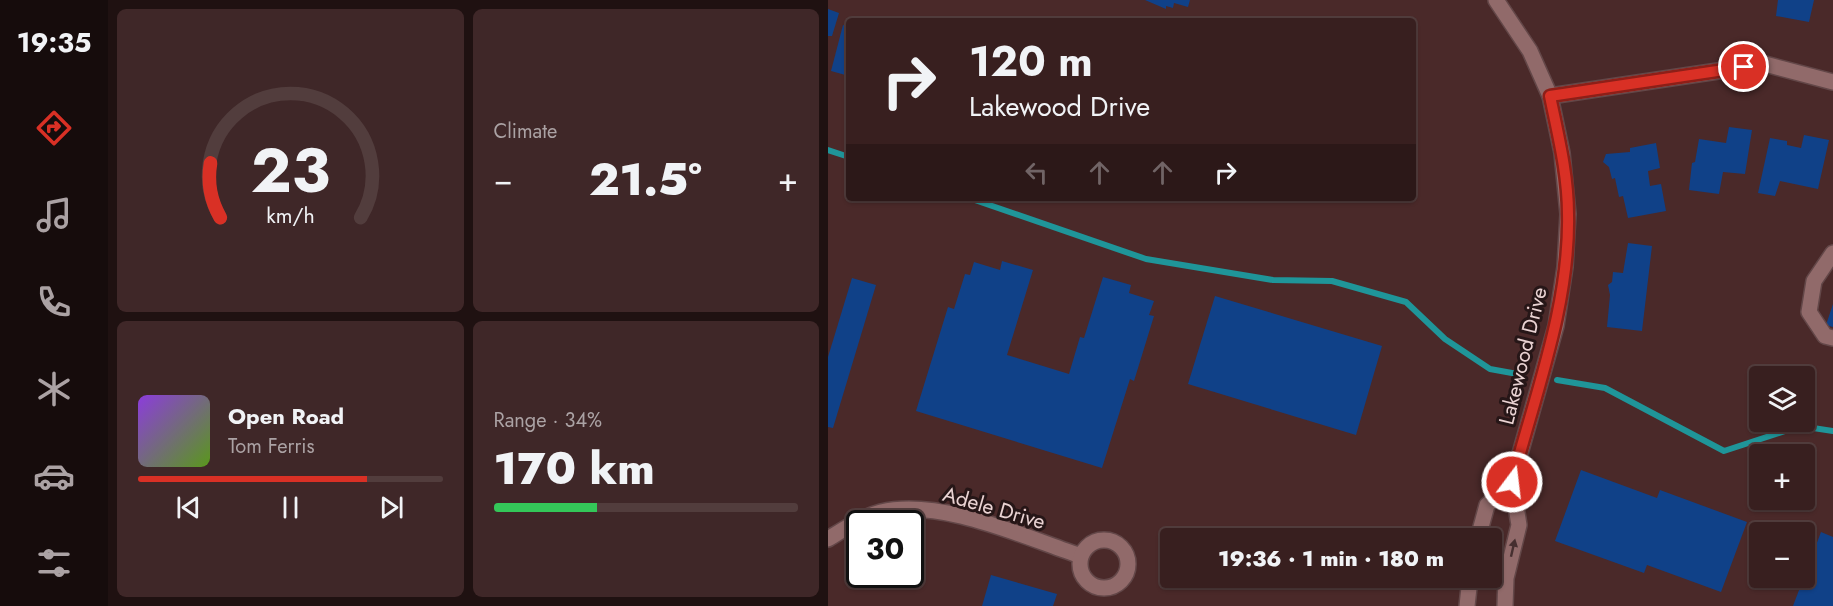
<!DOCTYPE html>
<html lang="en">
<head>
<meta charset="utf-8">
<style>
	body { margin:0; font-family:Jost,sans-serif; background:#3f2728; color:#f1f3f6; height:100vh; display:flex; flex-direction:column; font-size:22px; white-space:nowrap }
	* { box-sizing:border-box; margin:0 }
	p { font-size:20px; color:#aba2a4 }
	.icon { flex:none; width:33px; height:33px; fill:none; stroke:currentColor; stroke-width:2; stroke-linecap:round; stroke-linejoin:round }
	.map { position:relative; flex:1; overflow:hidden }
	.drawer { display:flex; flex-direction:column; gap:9px; padding:9px; background:#1f1111; width:720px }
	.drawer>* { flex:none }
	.top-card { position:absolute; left:18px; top:18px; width:570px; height:183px; border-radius:6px; box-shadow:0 2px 4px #0004,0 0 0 2px #523d3d; background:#381f1f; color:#f1f3f6; overflow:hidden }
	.tools { position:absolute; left:921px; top:366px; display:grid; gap:12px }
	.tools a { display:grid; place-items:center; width:66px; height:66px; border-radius:6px; background:#381f1f; box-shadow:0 2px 4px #0004,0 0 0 2px #523d3d; font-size:30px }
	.speed { position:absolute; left:18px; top:510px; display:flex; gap:12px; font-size:30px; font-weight:700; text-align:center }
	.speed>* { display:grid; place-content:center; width:78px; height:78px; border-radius:50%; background:#381f1f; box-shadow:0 2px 4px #0004,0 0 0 2px #523d3d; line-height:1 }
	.speed .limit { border:3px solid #111; border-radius:9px; background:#fff; color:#111 }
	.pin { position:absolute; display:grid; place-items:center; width:51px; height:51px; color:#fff; margin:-26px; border:3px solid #fff; border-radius:50%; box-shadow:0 2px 6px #0007 }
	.me { position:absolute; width:66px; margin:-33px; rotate:15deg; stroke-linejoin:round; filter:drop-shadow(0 0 4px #0008) }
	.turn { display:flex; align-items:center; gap:21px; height:126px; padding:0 24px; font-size:27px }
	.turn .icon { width:78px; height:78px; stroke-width:2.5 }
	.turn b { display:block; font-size:42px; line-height:51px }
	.lanes { display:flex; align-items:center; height:57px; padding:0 24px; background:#0003; justify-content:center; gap:30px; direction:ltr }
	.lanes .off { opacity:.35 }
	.big { font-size:45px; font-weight:800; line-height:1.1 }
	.drawer .widget { flex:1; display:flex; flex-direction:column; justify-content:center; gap:9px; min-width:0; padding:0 21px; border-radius:9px; background:#3f2728 }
	.drawer .dial { align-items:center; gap:0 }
	.dial svg { height:156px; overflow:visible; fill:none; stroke:#523d3d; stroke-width:7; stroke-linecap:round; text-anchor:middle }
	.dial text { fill:#f1f3f6; stroke:none }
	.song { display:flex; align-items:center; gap:18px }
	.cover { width:72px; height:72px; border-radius:9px; background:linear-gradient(135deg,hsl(270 70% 55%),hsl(90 70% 35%)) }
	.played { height:6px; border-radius:3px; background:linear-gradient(90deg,#d93025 75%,#523d3d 75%) }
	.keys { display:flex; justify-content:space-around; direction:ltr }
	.heat { display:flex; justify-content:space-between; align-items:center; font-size:33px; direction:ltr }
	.charge { height:9px; border-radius:4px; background:linear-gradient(90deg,#34c759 34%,#523d3d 0) }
	.drawer .tiles { flex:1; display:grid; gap:9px; grid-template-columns:repeat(2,1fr) }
	.trip { position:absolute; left:332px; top:528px; width:342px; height:60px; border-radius:6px; background:#381f1f; box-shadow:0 2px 4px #0004,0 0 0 2px #523d3d; font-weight:800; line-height:60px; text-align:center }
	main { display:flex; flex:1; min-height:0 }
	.tab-bar { display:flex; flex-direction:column; width:108px; justify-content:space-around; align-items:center; background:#160c0c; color:#aba2a4 }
	.tab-bar .icon { width:42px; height:42px }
	.tab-bar .current { color:#d93025 }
	.tab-bar b { font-size:27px; color:#f1f3f6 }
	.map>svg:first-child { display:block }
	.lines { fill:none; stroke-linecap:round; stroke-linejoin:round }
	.stream { stroke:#1f9599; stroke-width:6 }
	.building { fill:#104188 }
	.minor-casing { stroke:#634748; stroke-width:18 }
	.minor { stroke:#916a6a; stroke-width:15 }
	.oneway { fill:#462f30 }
	.route-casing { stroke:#8d1f18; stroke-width:15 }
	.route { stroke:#d93025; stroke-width:10 }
	.labels { text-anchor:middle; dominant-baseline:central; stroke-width:6; stroke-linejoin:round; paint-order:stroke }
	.street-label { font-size:21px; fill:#ead3d3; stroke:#261617 }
</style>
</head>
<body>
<main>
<nav class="tab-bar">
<b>19:35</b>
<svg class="icon current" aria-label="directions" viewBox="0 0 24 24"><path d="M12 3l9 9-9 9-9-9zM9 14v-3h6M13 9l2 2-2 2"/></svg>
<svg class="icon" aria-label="music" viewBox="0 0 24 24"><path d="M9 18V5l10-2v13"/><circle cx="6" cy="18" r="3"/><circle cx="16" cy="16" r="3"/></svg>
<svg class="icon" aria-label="phone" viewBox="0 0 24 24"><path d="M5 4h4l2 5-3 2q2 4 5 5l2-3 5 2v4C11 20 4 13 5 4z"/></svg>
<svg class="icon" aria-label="climate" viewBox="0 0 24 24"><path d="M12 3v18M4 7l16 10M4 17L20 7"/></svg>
<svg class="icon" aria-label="car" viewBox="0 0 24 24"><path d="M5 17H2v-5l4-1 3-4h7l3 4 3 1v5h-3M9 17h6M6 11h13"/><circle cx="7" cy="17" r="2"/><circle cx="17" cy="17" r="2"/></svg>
<svg class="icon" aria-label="filters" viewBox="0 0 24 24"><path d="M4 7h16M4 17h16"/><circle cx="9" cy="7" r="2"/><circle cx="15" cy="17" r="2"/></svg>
</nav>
<section class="drawer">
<div class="tiles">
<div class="widget dial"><svg viewBox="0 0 100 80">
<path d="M14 69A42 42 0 1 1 86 69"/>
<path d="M14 69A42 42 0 0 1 9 41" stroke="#d93025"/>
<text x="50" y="56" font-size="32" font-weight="700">23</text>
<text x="50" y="72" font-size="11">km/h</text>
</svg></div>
<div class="widget"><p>Climate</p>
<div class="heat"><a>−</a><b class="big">21.5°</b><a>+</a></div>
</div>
<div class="widget">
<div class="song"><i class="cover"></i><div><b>Open Road</b><p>Tom Ferris</p></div></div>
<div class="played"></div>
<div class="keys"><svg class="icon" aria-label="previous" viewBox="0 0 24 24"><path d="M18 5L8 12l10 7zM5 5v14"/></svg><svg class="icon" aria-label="pause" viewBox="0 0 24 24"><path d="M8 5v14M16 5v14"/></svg><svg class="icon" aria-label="next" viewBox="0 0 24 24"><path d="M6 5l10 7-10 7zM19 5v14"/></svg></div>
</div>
<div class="widget"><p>Range · 34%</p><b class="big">170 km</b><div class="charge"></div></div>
</div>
</section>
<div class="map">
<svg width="1005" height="606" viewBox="0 0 1005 606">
	<rect width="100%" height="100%" fill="#4a2929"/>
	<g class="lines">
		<g class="stream">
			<polyline points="0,150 21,157"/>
			<polyline points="141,198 318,259 445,280 504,281 578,302 617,339 662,369 695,375"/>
			<polyline points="729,380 777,388 896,451 972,426 1005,431"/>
		</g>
	</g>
	<g class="building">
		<polygon points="317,0 362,0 360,7 346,3 345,8 338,6 338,9"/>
		<polygon points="950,0 986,0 981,22 948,16"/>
		<polygon points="0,9 11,13 4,36 0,36"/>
		<polygon points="15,25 21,27 21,76 3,71"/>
		<polygon points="901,127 924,130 917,174 895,172 891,194 861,190 864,163 867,162 871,139 898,143"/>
		<polygon points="976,135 1001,140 990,189 952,181 947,196 930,193 942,138 959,141 959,145 973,148"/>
		<polygon points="828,143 832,168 820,171 822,186 833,184 838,211 800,218 795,196 791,197 787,178 784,179 781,167 775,162 778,154 802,152 802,148"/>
		<polygon points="800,243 824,246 814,331 779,327 782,295 780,285 784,282 785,272 795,273"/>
		<polygon points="174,261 205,270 179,355 241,374 252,337 256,338 275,277 303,285 301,293 326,301 321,315 326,316 306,381 302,379 274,468 88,411 120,307 126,309 137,274 142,275 146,262 172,270"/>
		<polygon points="24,278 48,285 5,428 0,427 0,357"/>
		<polygon points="387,296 554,346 528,435 360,384"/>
		<polygon points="1005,304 1005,327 998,325"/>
		<polygon points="753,470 829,498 832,490 919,522 893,592 819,565 816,573 727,541"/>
		<polygon points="993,532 1005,537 1005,606 965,606"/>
		<polygon points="163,575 229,594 225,606 154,606"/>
	</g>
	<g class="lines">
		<defs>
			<g id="minor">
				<polyline points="668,0 702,51 722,96 734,153 740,214 737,267 728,326 684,482 691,525 678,578 677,606"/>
				<polyline points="722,96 937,64 1005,82"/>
				<polyline points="1005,253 986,281 981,312 997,336 1005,338"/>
				<polyline points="650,538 659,505 684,482"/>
				<path d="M 0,539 C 16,529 34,517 53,512 C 113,498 196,537 253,556"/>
				<circle cx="276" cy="564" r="24"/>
				<polyline points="639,606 642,578"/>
			</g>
		</defs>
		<use href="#minor" class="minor-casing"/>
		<use href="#minor" class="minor"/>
	</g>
	<defs><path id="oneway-solid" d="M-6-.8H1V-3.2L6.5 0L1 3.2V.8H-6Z" transform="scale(1.5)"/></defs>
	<use class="oneway" href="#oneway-solid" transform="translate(685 548) rotate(-77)"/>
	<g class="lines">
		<defs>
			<path id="route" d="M 684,482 C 707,394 742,305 740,214 C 740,174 730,135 722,96 L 916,67"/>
		</defs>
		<use href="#route" class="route-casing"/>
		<use href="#route" class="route"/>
	</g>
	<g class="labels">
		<g class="street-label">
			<text transform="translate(695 356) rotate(-76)">Lakewood Drive</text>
			<text transform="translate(166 508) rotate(16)">Adele Drive</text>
		</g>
	</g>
</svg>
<div class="tools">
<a><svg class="icon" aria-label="layers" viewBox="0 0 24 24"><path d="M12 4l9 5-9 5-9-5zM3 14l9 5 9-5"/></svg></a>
<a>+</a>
<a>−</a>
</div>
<div class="speed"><div class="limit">30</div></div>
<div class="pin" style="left:916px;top:67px;background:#d93025"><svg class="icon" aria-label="arrive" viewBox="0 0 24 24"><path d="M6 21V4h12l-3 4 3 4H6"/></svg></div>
<svg class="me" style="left:684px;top:482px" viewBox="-20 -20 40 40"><circle r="17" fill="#d93025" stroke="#fff" stroke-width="3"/><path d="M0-11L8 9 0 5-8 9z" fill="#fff"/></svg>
<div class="trip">19:36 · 1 min · 180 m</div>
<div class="top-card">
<div class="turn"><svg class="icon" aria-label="right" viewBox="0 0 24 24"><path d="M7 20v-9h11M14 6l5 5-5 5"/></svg><div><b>120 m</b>Lakewood Drive</div></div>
<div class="lanes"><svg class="icon off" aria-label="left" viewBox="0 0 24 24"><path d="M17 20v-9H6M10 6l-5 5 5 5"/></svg><svg class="icon off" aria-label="ahead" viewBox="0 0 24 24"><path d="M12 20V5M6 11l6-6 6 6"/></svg><svg class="icon off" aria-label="ahead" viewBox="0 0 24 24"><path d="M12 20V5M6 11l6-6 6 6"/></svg><svg class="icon" aria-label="right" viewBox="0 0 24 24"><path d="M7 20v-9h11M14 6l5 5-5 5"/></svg></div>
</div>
</div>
</main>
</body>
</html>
